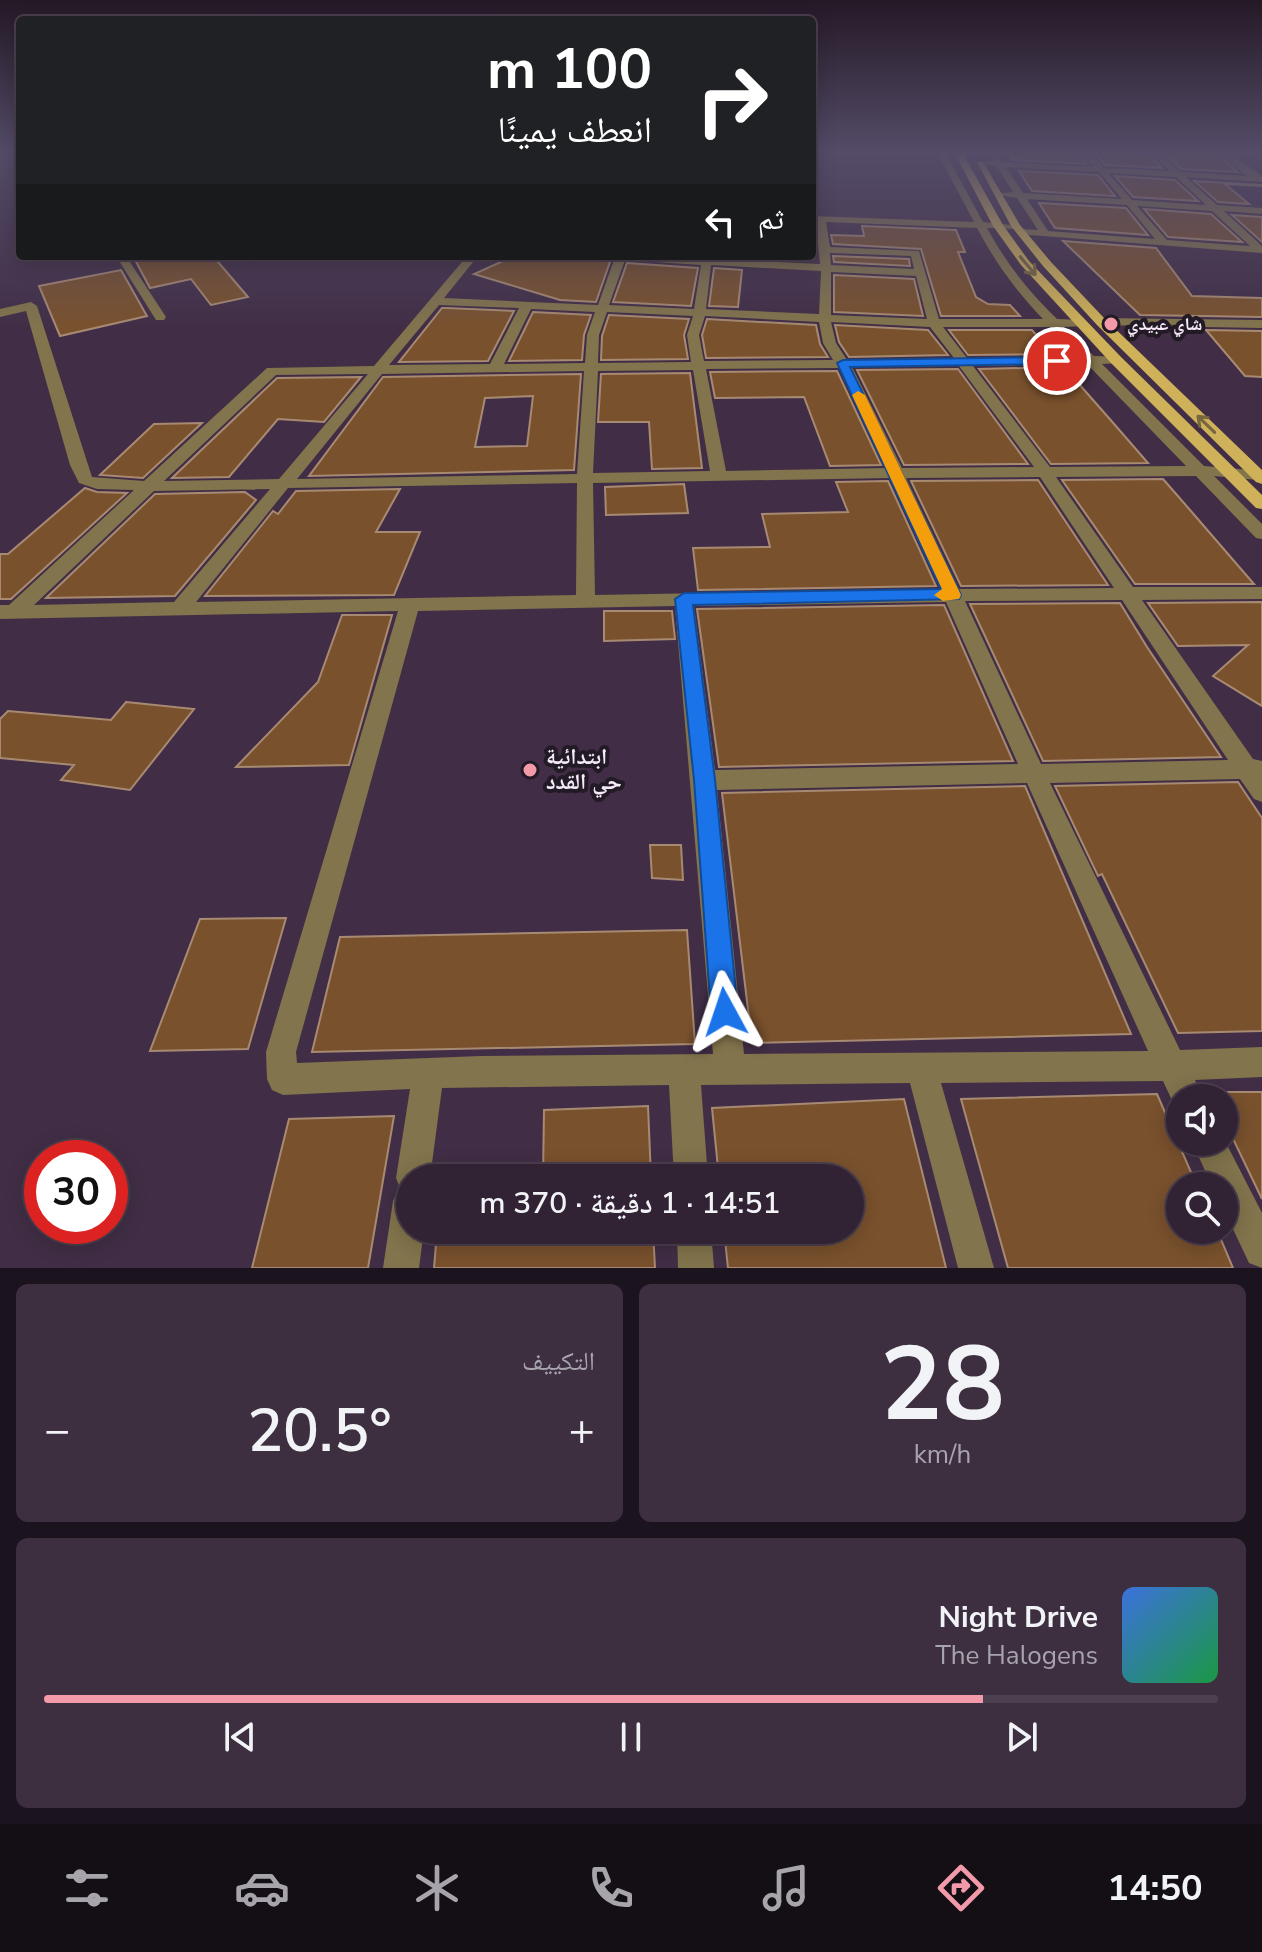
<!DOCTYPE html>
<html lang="ar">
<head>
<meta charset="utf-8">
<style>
	body { margin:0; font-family:"Nunito Sans","Noto Naskh Arabic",sans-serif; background:#3d2f40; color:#f1f3f6; direction:rtl; height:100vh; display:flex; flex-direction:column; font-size:30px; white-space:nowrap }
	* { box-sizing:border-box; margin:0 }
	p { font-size:26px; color:#a8a4ac }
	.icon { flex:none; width:44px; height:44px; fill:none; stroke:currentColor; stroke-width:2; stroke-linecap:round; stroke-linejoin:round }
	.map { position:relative; height:1268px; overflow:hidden; direction:ltr }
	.drawer { display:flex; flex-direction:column; gap:16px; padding:16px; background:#1b131d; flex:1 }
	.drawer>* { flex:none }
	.hud { position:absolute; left:16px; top:16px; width:800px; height:244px; border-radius:8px; box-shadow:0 4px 20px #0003,0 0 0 2px #4c3f4f; direction:rtl; background:#202124; color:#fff; overflow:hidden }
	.tools { position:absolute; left:1166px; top:1084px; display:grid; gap:16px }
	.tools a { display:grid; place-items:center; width:72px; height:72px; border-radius:50%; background:#312234; box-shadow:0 4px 20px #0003,0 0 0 2px #4c3f4f; font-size:40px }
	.speed { position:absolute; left:24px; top:1140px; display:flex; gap:16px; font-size:40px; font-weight:700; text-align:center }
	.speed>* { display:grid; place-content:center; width:104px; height:104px; border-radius:50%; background:#312234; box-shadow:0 4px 20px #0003,0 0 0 2px #4c3f4f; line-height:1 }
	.speed .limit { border:12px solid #d22; background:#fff; color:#111 }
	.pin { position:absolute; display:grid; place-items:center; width:68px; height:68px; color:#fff; margin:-34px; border:4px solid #fff; border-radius:50%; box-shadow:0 2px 8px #0007 }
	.me { position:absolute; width:88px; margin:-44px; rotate:355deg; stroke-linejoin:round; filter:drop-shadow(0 0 6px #0008) }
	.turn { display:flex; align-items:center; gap:28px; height:168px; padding:0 32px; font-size:36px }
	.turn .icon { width:104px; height:104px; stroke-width:2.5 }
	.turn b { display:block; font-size:56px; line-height:68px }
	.then { display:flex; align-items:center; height:76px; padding:0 32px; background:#0003; gap:16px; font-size:30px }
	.big { font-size:60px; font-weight:600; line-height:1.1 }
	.drawer .card { flex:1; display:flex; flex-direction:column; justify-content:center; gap:12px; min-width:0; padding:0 28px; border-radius:12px; background:#3d2f40 }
	.drawer .dial { align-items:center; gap:0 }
	.dial b { font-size:104px; line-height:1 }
	.song { display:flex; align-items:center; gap:24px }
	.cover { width:96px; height:96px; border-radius:12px; background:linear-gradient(135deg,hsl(220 70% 55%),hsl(140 70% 35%)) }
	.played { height:8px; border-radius:4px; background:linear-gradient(90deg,#f39aaa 80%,#4c3f4f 80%) }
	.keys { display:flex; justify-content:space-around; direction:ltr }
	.heat { display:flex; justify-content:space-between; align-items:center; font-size:44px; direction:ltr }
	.drawer .tiles { flex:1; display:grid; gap:16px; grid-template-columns:1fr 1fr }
	.card:last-child { grid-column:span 2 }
	.trip { position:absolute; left:396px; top:1164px; width:468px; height:80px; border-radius:40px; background:#312234; box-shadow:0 4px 20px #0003,0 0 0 2px #4c3f4f; font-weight:600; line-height:80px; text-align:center; direction:rtl }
	.dock { display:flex; height:128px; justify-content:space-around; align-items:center; background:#140e15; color:#a8a4ac }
	.dock .icon { width:56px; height:56px }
	.dock .active { color:#f39aaa }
	.dock b { font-size:36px; color:#f1f3f6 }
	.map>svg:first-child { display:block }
	.building { fill:#79512d; stroke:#a88a73; stroke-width:2; fill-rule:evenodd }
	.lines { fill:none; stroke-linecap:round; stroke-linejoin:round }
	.minor { fill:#82744c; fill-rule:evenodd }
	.major { fill:#ceb158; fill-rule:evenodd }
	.oneway { stroke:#78663e }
	.route { fill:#1a73e8; stroke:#114b97; stroke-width:2 }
	.slow { fill:#f59e0b }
	.poi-dot { fill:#f39aaa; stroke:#221a25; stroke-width:3 }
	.labels { text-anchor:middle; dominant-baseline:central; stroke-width:8; stroke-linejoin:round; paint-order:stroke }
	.far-poi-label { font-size:18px; font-weight:bold; fill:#f6eaf9; stroke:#221a25; text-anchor:start }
	.poi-label { font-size:22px; font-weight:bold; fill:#f6eaf9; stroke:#221a25; text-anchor:start }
</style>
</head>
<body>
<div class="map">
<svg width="1262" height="1268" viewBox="0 0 1262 1268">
	<rect width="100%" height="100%" fill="#412e46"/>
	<g class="building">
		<polygon points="1008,152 1079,152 1087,164 1012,160"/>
		<polygon points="1094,152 1147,152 1162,168 1105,165"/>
		<polygon points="1164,152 1216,152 1238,172 1181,169"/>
		<polygon points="1019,171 1098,175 1115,196 1032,191"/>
		<polygon points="1115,176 1175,180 1198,201 1133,197"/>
		<polygon points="1194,181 1262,185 1262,186 1225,184 1249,204 1218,202"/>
		<polygon points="1039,203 1126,208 1148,235 1055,228"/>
		<polygon points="1144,209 1211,214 1242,242 1168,237"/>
		<polygon points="1232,215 1262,217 1262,242"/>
		<polygon points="862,226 956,230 965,252 958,252 976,297 988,304 1010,305 1020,316 941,316 921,249 833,244 831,235 864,236"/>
		<polygon points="1063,241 1156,248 1192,296 1262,298 1262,317 1140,315"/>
		<polygon points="133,256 213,256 248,297 211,305 191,279 150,288"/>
		<polygon points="514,256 592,256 610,262 596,302 560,300 474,274"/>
		<polygon points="833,256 909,259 910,266 834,262"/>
		<polygon points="627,263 698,268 691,306 613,302"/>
		<polygon points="714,268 742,270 738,307 709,306"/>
		<polygon points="121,270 147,316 60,336 39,286"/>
		<polygon points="834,275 914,279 923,316 834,312"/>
		<polygon points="442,308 447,308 514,311 488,361 399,362"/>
		<polygon points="533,312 591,315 584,335 582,360 509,361"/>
		<polygon points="609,315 689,319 684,335 688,359 601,360 602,336"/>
		<polygon points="707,319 816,325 820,344 828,357 706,358 702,335"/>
		<polygon points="835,325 928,330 948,355 849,357 839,342"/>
		<polygon points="949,330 1032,330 1053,354 968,355"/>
		<polygon points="1206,330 1262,331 1262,377 1245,376"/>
		<polygon points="1064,367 1115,425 1148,463 1051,464 979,369"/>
		<polygon points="958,369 1028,464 904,465 857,370"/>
		<polygon points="837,371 881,465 830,466 804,397 715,398 710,372"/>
		<polygon points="690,373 702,468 652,469 649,422 598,422 601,374"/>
		<path d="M 581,374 L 574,470 L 309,476 L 383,377 ZM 533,396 L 527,446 L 475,447 L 485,398 Z"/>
		<polygon points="361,377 324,422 278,419 229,477 172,478 277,378"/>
		<polygon points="202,423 143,478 100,475 154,424"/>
		<polygon points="1163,479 1190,510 1254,584 1135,584 1062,480"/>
		<polygon points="1038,480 1108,585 961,586 911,481"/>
		<polygon points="888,481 936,586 698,590 693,548 770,547 762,514 848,512 836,482"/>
		<polygon points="684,484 688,513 606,515 605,487"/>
		<polygon points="85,488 97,492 127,493 11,599 0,599 0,554 8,554"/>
		<polygon points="400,489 376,532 420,532 394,595 205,596 273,511 278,514 296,491"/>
		<polygon points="245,492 256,500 175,596 46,598 155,494"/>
		<polygon points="1262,602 1262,706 1213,676 1248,645 1178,646 1148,603"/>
		<polygon points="1120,603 1147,647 1221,757 1043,761 970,604"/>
		<polygon points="944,605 1013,761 719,767 697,609"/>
		<polygon points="604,611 672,611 675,639 604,641"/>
		<polygon points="342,615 392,615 349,765 236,767 318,682"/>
		<polygon points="126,702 194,709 130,790 61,780 74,765 0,758 0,719 8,711 111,720"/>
		<polygon points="1238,782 1262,818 1262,1031 1178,1033 1102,874 1098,876 1055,786"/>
		<polygon points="1025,786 1131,1034 752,1043 722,793"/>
		<polygon points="650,845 681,845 683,880 652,878"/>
		<polygon points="286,918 248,1049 150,1051 200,919"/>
		<polygon points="687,930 695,1044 312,1052 340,937"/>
		<polygon points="1224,1092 1262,1092 1262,1199 1224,1120"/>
		<polygon points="1157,1094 1197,1186 1180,1186 1180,1230 1217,1230 1233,1268 1008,1268 961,1099"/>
		<polygon points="904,1099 946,1268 728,1268 724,1230 850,1230 850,1178 719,1178 712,1108"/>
		<polygon points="648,1106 651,1178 543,1178 544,1110"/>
		<polygon points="394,1116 368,1268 252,1268 289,1119"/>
		<polygon points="481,1230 653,1230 655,1268 434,1268 437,1232"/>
	</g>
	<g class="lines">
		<g class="minor">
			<path d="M 937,152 L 945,152 L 983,222 L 1021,226 L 1016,229 L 987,228 C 1006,263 1028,291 1057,319 L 1084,320 L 1084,326 L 1064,327 L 1094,356 L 1121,357 L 1121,363 L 1102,364 L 1204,466 L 1262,471 L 1262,479 L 1258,480 L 1214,476 L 1262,524 L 1262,539 L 1256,538 L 1196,476 L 1056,477 L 1133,587 L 1262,587 L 1262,599 L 1142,600 L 1253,759 L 1262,761 L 1262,802 L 1254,799 L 1240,779 L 1050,783 L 1180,1050 L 1262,1047 L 1262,1077 L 1195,1080 L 1203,1098 L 1180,1098 L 1180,1111 L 1176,1109 L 1163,1081 L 941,1083 L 994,1268 L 958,1268 L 910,1083 L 701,1085 L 708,1178 L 674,1178 L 669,1085 L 442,1088 L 430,1178 L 410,1178 L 410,1230 L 424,1230 L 419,1268 L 383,1268 L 393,1201 L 400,1188 L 396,1178 L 410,1089 L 283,1095 L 272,1090 L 267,1079 L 266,1052 L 398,611 L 0,619 L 0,605 L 9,605 L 134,490 L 97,489 L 79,483 L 70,465 L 26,311 L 0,317 L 0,309 L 31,302 L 37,306 L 92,477 L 144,481 L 267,368 L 374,366 L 467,256 L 478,256 L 444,298 L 598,305 L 614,260 L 595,256 L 712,256 L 712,259 L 820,264 L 816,222 L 812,222 L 812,216 L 974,222 ZM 826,222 L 977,228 C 995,262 1016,291 1043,319 L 939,319 L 919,251 L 830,247 ZM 830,253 L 911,256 L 914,269 L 831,265 ZM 625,260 L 701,265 L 694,309 L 609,305 ZM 711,265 L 821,271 L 819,314 L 706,309 ZM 831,272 L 916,276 L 927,319 L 831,315 ZM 439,305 L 519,308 L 490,364 L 389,365 ZM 531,309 L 595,312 L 587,335 L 585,363 L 504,364 ZM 607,312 L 693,316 L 687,335 L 691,362 L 598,363 L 599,335 ZM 705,316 L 819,322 L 823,343 L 833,360 L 704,361 L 699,335 ZM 831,322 L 930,327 L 954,358 L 847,360 L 836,343 ZM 943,327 L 1050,327 L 1079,357 L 967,358 ZM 1087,364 L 1186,466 L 1050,467 L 973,366 ZM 959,366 L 1034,467 L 902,468 L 852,367 ZM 839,368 L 886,468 L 726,471 L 706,369 ZM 693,370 L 710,471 L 593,473 L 598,371 ZM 584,371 L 577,474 L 297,479 L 382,374 ZM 368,374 L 279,479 L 164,481 L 276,375 ZM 1040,477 L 1114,588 L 959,589 L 906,478 ZM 890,478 L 941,589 L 595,595 L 593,483 ZM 577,483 L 576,595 L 196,602 L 288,488 ZM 270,489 L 174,602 L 34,605 L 154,491 ZM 1122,600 L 1228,760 L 1041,764 L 965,601 ZM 946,602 L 1018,764 L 715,770 L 694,606 ZM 675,606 L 713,1054 L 481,1056 L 297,1063 L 296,1052 L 418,611 ZM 1027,783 L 1148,1051 L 744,1054 L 717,790 Z"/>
			<path d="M 1082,152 L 1090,152 L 1104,168 L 1170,171 L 1150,152 L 1159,152 L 1180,172 L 1246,176 L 1219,152 L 1228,152 L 1262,176 L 1262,182 L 1186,177 L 1217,205 L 1262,208 L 1262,214 L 1224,211 L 1262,246 L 1262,253 L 1017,234 L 1021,229 L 1038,230 L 1017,198 L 993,194 L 1013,192 L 997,166 L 976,163 L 994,161 L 991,157 L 995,155 L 1002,162 L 1094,167 ZM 1006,167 L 1099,172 L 1122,199 L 1023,193 ZM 1108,173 L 1176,177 L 1206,205 L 1132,200 ZM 1027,199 L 1127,205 L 1155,239 L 1048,231 ZM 1137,206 L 1212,211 L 1250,246 L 1167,240 Z"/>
			<polygon points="1256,152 1262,152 1262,154 1257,154"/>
			<polygon points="116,256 126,256 166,317 164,320 156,320"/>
			<polygon points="1101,318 1262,320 1262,328 1097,325 1097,319"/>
			<polygon points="1224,1139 1262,1213 1262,1268 1249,1263 1224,1210 1224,1186 1212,1186 1192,1142 1224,1142"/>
			<polygon points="677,1230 711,1230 714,1268 678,1268"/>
		</g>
		<g class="major">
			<polygon points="954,152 962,152 1003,225 1029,261 1121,357 1262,495 1262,509 1256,508 1111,363 1021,265 993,226"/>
			<polygon points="977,162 983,162 1020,225 1051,262 1105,319 1262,470 1262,484 1256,482 1097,325 1043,266 1011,226"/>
		</g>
	</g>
	<defs><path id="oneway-shaft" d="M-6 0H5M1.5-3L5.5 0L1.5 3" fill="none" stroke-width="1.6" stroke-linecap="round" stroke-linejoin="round" transform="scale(2)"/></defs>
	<g class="oneway">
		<use href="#oneway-shaft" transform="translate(1028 266) rotate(50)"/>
		<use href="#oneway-shaft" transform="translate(1206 424) rotate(-136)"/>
	</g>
	<linearGradient id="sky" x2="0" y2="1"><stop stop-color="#241926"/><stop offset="0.46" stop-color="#544c68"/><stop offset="1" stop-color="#544c68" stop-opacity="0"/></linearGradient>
	<rect width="1262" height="330" fill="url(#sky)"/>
	<polygon class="route" points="1057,357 1061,358 1061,364 850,367 961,595 959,599 693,605 715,780 738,1012 734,1021 725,1025 715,1021 711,1012 694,780 675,599 684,593 941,589 837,363 843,360"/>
	<polygon class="slow" points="858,391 865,395 961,595 959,599 943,601 934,595 942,589 852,395"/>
	<g class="poi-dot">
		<circle cx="1111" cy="324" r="8"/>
		<circle cx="530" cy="770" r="8"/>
	</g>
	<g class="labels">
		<g class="far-poi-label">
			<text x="1127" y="324">شاي عبيدي</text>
		</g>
		<g class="poi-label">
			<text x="546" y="757">ابتدائية<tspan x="546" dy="25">حي القدد</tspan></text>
		</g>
	</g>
</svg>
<div class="tools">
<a><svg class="icon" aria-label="sound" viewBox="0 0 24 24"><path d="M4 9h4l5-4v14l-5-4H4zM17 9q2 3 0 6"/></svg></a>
<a><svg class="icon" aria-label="search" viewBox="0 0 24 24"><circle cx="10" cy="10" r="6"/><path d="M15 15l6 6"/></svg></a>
</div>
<div class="speed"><div class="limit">30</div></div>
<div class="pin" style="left:1057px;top:361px;background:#d93025"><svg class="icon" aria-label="arrive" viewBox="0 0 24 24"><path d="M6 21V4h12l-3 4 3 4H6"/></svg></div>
<svg class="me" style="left:725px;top:1012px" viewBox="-20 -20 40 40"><path d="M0-17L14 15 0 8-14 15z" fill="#1a73e8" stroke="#fff" stroke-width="4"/></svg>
<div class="trip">14:51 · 1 دقيقة · 370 m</div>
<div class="hud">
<div class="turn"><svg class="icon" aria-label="right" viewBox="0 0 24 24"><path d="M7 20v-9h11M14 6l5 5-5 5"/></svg><div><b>100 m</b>انعطف يمينًا</div></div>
<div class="then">ثم<svg class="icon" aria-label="left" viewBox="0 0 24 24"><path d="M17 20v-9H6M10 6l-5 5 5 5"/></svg></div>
</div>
</div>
<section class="drawer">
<div class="tiles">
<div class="card dial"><b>28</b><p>km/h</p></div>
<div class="card"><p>التكييف</p>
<div class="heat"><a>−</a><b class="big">20.5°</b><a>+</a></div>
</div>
<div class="card">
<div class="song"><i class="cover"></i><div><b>Night Drive</b><p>The Halogens</p></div></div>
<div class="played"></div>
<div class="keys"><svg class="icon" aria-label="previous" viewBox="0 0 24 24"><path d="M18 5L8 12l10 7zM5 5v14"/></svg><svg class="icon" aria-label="pause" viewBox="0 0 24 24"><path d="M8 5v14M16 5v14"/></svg><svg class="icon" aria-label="next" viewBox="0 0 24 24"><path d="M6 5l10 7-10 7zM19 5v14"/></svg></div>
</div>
</div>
</section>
<nav class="dock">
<b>14:50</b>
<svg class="icon active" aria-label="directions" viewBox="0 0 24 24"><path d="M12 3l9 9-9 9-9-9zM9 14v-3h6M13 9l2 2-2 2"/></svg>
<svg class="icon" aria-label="music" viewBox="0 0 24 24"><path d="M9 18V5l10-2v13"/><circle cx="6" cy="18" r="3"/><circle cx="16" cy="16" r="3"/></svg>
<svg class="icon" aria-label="phone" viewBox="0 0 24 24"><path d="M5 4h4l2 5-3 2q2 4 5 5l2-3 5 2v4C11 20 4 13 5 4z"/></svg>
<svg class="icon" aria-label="climate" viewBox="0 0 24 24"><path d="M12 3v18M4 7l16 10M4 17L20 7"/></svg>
<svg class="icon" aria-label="car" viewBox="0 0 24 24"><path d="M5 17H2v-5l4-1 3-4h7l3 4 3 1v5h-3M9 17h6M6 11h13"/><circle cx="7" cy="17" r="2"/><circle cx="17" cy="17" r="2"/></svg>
<svg class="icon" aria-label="filters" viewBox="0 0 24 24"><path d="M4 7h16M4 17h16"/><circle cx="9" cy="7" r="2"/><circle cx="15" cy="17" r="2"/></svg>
</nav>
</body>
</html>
